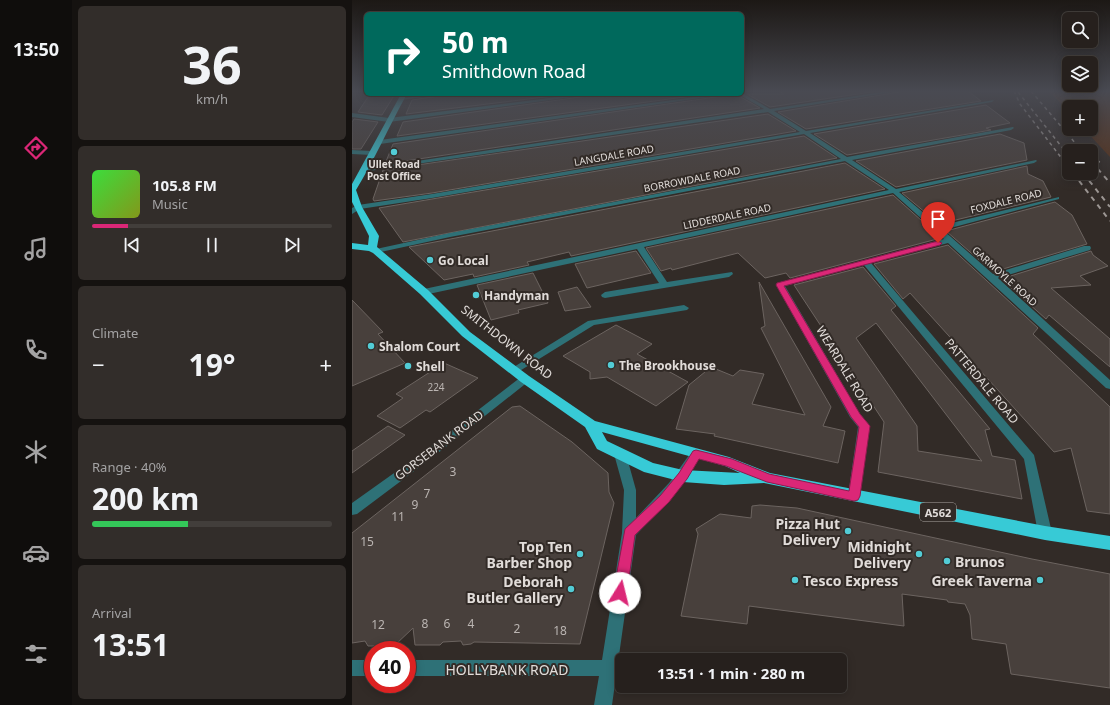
<!DOCTYPE html>
<html lang="en">
<head>
<meta charset="utf-8">
<style>
	body { margin:0; font-family:"Noto Sans",sans-serif; background:#322d2a; color:#f1f3f6; height:100vh; display:flex; flex-direction:column; font-size:15px; white-space:nowrap }
	* { box-sizing:border-box; margin:0 }
	p { font-size:13px; color:#a4a3a4 }
	.icon { flex:none; width:22px; height:22px; fill:none; stroke:currentColor; stroke-width:2; stroke-linecap:round; stroke-linejoin:round }
	.map { position:relative; flex:1; overflow:hidden }
	.side { display:flex; flex-direction:column; gap:6px; padding:6px; background:#151210; width:280px }
	.side>* { flex:none }
	.top-card { position:absolute; left:12px; top:12px; width:380px; height:84px; border-radius:6px; box-shadow:0 2px 10px #0003,0 0 0 1px #423e3b; background:#00695c; color:#fff; overflow:hidden }
	.fabs { position:absolute; left:710px; top:12px; display:grid; gap:8px }
	.fabs a { display:grid; place-items:center; width:36px; height:36px; border-radius:6px; background:#26201d; box-shadow:0 2px 10px #0003,0 0 0 1px #423e3b; font-size:20px }
	.speed { position:absolute; left:12px; top:641px; display:flex; gap:8px; font-size:20px; font-weight:700; text-align:center }
	.speed>* { display:grid; place-content:center; width:52px; height:52px; border-radius:50%; background:#26201d; box-shadow:0 2px 10px #0003,0 0 0 1px #423e3b; line-height:1 }
	.speed .limit { border:6px solid #d22; background:#fff; color:#111 }
	.pin { position:absolute; display:grid; place-items:center; width:34px; height:34px; color:#fff; margin:-41px -17px; border-radius:50% 50% 50% 0; rotate:-45deg; box-shadow:0 0 4px #0007 }
	.pin .icon { rotate:45deg }
	.me { position:absolute; width:44px; margin:-22px; rotate:9deg; stroke-linejoin:round; filter:drop-shadow(0 0 3px #0008) }
	.turn { display:flex; align-items:center; gap:14px; height:84px; padding:0 12px; font-size:18px }
	.turn .icon { width:52px; height:52px; stroke-width:2.5 }
	.turn b { display:block; font-size:28px; line-height:34px }
	.big { font-size:30px; font-weight:700; line-height:1.1 }
	.side .widget { flex:1; display:flex; flex-direction:column; justify-content:center; gap:6px; min-width:0; padding:0 14px; border-radius:6px; background:#322d2a }
	.side .dial { align-items:center; gap:0 }
	.dial b { font-size:52px; line-height:1 }
	.song { display:flex; align-items:center; gap:12px }
	.cover { width:48px; height:48px; border-radius:6px; background:linear-gradient(135deg,hsl(120 70% 55%),hsl(70 70% 35%)) }
	.played { height:4px; border-radius:2px; background:linear-gradient(90deg,#db2777 15%,#423e3b 15%) }
	.keys { display:flex; justify-content:space-around; direction:ltr }
	.heat { display:flex; justify-content:space-between; align-items:center; font-size:22px; direction:ltr }
	.charge { height:6px; border-radius:3px; background:linear-gradient(90deg,#34c759 40%,#423e3b 0) }
	.trip { position:absolute; left:263px; top:653px; width:232px; height:40px; border-radius:6px; background:#26201d; box-shadow:0 2px 10px #0003,0 0 0 1px #423e3b; font-weight:700; line-height:40px; text-align:center }
	main { display:flex; flex:1; min-height:0 }
	.tab-bar { display:flex; flex-direction:column; width:72px; justify-content:space-around; align-items:center; background:#0f0d0c; color:#a4a3a4 }
	.tab-bar .icon { width:28px; height:28px }
	.tab-bar .on { color:#db2777 }
	.tab-bar b { font-size:18px; color:#f1f3f6 }
	.map>svg:first-child { display:block }
	.green { fill:#563017 }
	.building { fill:#48403c; stroke:#6c6460; fill-rule:evenodd }
	.lines { fill:none; stroke-linecap:round; stroke-linejoin:round }
	.minor { fill:#2e7177; fill-rule:evenodd }
	.highway { fill:#37cad6; fill-rule:evenodd }
	.rail-far1 { stroke:#9c9693; stroke-width:1.5; stroke-dasharray:3.5 3.5; stroke-linecap:butt }
	.rail { stroke:#9c9693; stroke-width:2; stroke-dasharray:5 5; stroke-linecap:butt }
	.route { fill:#db2777; stroke:#8e194d }
	.poi-dot { fill:#52ccd6; stroke:#322b27; stroke-width:1.5 }
	.labels { text-anchor:middle; dominant-baseline:central; stroke-width:4; stroke-linejoin:round; paint-order:stroke }
	.far-street-label { font-size:10px; fill:#e1dcd9; stroke:#322b27 }
	.far-poi-label { font-size:10px; font-weight:bold; fill:#e1dcd9; stroke:#322b27 }
	.number-label { font-size:10px; fill:#bbb5b2 }
	.shield { fill:#322b27; stroke:#aca7a4; stroke-width:1 }
	.shield-label { font-size:11px; font-weight:bold; fill:#e1dcd9 }
	.poi-label { font-size:12px; font-weight:bold; fill:#e1dcd9; stroke:#322b27; text-anchor:start }
	.street-label { font-size:12px; fill:#e1dcd9; stroke:#322b27 }
	.near-number-label { font-size:12px; fill:#bbb5b2 }
	.near-poi-label { font-size:14px; font-weight:bold; fill:#e1dcd9; stroke:#322b27; text-anchor:end }
	.near-street-label { font-size:14px; fill:#e1dcd9; stroke:#322b27 }
</style>
</head>
<body>
<main>
<nav class="tab-bar">
<b>13:50</b>
<svg class="icon on" aria-label="directions" viewBox="0 0 24 24"><path d="M12 3l9 9-9 9-9-9zM9 14v-3h6M13 9l2 2-2 2"/></svg>
<svg class="icon" aria-label="music" viewBox="0 0 24 24"><path d="M9 18V5l10-2v13"/><circle cx="6" cy="18" r="3"/><circle cx="16" cy="16" r="3"/></svg>
<svg class="icon" aria-label="phone" viewBox="0 0 24 24"><path d="M5 4h4l2 5-3 2q2 4 5 5l2-3 5 2v4C11 20 4 13 5 4z"/></svg>
<svg class="icon" aria-label="climate" viewBox="0 0 24 24"><path d="M12 3v18M4 7l16 10M4 17L20 7"/></svg>
<svg class="icon" aria-label="car" viewBox="0 0 24 24"><path d="M5 17H2v-5l4-1 3-4h7l3 4 3 1v5h-3M9 17h6M6 11h13"/><circle cx="7" cy="17" r="2"/><circle cx="17" cy="17" r="2"/></svg>
<svg class="icon" aria-label="filters" viewBox="0 0 24 24"><path d="M4 7h16M4 17h16"/><circle cx="9" cy="7" r="2"/><circle cx="15" cy="17" r="2"/></svg>
</nav>
<section class="side">
<div class="widget dial"><b>36</b><p>km/h</p></div>
<div class="widget">
<div class="song"><i class="cover"></i><div><b>105.8 FM</b><p>Music</p></div></div>
<div class="played"></div>
<div class="keys"><svg class="icon" aria-label="previous" viewBox="0 0 24 24"><path d="M18 5L8 12l10 7zM5 5v14"/></svg><svg class="icon" aria-label="pause" viewBox="0 0 24 24"><path d="M8 5v14M16 5v14"/></svg><svg class="icon" aria-label="next" viewBox="0 0 24 24"><path d="M6 5l10 7-10 7zM19 5v14"/></svg></div>
</div>
<div class="widget"><p>Climate</p>
<div class="heat"><a>−</a><b class="big">19°</b><a>+</a></div>
</div>
<div class="widget"><p>Range · 40%</p><b class="big">200 km</b><div class="charge"></div></div>
<div class="widget"><p>Arrival</p><b class="big">13:51</b></div>
</section>
<div class="map">
<svg width="758" height="705" viewBox="0 0 758 705">
	<rect width="100%" height="100%" fill="#322b27"/>
	<polygon class="green" points="697,91 758,91 758,157 732,129 739,129 739,107 717,107 717,112"/>
	<g class="building">
		<polygon points="427,91 526,91 418,107 395,94 432,94"/>
		<polygon points="548,91 616,91 629,101 454,129 426,112 547,92"/>
		<polygon points="18,94 43,94 30,115 6,112"/>
		<polygon points="95,94 217,94 54,114 60,100 94,95"/>
		<polygon points="243,94 354,94 45,136 51,122 242,95"/>
		<polygon points="378,94 387,94 387,96 408,108 33,164 41,144 377,95"/>
		<polygon points="634,105 658,123 634,128 639,130 495,155 462,134"/>
		<polygon points="416,114 444,131 80,193 22,201 21,199 31,170"/>
		<polygon points="2,119 26,122 9,149 0,149 0,122"/>
		<polygon points="648,134 672,143 675,160 544,187 504,161"/>
		<polygon points="452,136 485,158 51,242 27,208"/>
		<polygon points="493,163 533,189 219,256 217,252 175,262 177,265 122,277 121,274 92,280 57,247"/>
		<polygon points="675,166 676,174 691,181 699,197 587,224 550,193"/>
		<polygon points="541,195 589,238 438,278 434,273 413,278 386,253 320,270 319,268 309,271 294,248"/>
		<polygon points="703,202 720,215 735,244 641,272 594,231"/>
		<polygon points="596,245 686,328 681,334 758,407 758,514 735,511 719,448 702,452 558,293 551,299 522,264"/>
		<polygon points="284,251 299,273 235,288 223,264"/>
		<polygon points="739,251 741,255 756,266 728,276 739,285 699,288 758,339 758,367 697,315 694,319 649,279"/>
		<path d="M 511,267 L 544,306 L 539,310 L 638,429 L 633,430 L 640,456 L 663,460 L 670,499 L 526,472 L 532,422 L 442,285 ZM 524,323 L 629,460 L 630,461 L 566,451 L 565,426 L 504,338 Z"/>
		<polygon points="181,273 196,303 166,310 167,313 139,320 125,285"/>
		<polygon points="407,282 479,407 471,426 493,431 486,463 362,436 363,434 324,429 337,385 359,367 381,376 388,370 412,374 400,404 453,415 409,328 413,326"/>
		<polygon points="225,287 239,307 213,311 206,292"/>
		<polygon points="0,300 31,332 26,334 53,363 0,386"/>
		<polygon points="264,325 300,344 285,354 336,382 304,406 255,377 238,379 238,372 211,356"/>
		<polygon points="92,363 126,378 78,412 74,410 48,428 25,416 51,398 44,394"/>
		<polygon points="168,406 220,442 256,473 257,492 262,503 228,644 122,642 119,644 111,645 109,641 91,642 88,645 63,645 61,628 42,646 16,646 13,641 0,643 0,533 160,407"/>
		<polygon points="36,426 53,435 0,473 0,451"/>
		<polygon points="408,505 445,508 680,559 758,574 758,688 659,674 654,644 620,639 618,615 613,604 596,602 595,600 550,594 552,626 397,606 395,624 329,616 346,534 344,529 368,514 399,518 400,506"/>
	</g>
	<g class="lines">
		<g class="minor">
			<polygon points="536,91 547,91 422,111 454,131 642,100 640,102 458,133 495,157 661,127 662,128 659,130 500,160 544,189 684,160 685,161 682,163 547,192 587,226 707,197 707,199 591,230 641,274 732,246 738,246 739,248 738,250 646,278 758,380 758,389 754,388 596,243 519,263 682,455 700,533 698,537 693,539 688,537 686,533 672,459 512,265 433,286 508,414 518,426 508,496 507,500 502,501 497,500 496,496 506,427 498,417 424,285 425,283 592,239 541,193 292,247 315,282 380,272 381,274 377,277 253,298 250,297 249,295 253,292 307,283 285,249 72,295 68,292 72,289 537,190 493,161 98,237 24,253 20,251 24,249 98,233 489,159 452,134 80,198 8,209 0,214 0,208 6,205 80,194 448,132 416,112 10,172 9,171 12,169 412,109 388,95 390,93 418,109"/>
			<polygon points="80,94 94,94 49,100 47,99"/>
			<polygon points="229,94 242,94 37,122 0,117 0,113 37,118"/>
			<polygon points="365,94 377,94 28,144 25,142 28,140"/>
			<polygon points="0,150 20,151 23,153 20,155 0,154"/>
			<polygon points="332,305 337,308 335,310 242,325 166,372 158,372 157,370 236,321"/>
			<polygon points="173,376 177,377 178,379 177,381 81,457 5,514 0,515 0,503 73,451 169,377"/>
			<polygon points="268,450 272,451 274,454 284,490 284,518 317,483 340,451 344,450 348,451 350,454 326,490 284,535 260,705 242,705 247,676 55,676 55,660 250,660 270,533 272,490 262,454 264,451"/>
			<rect x="0" y="660" width="21" height="16"/>
		</g>
		<path class="highway" d="M 49,94 L 55,94 C 37,126 23,159 4,190 L 10,207 L 27,236 L 25,247 L 76,290 L 118,332 L 177,376 L 243,421 L 377,457 L 418,473 L 693,526 L 758,536 L 758,550 L 693,540 L 412,483 L 372,485 L 331,482 L 292,472 L 245,449 L 233,427 L 169,382 L 110,336 L 68,294 L 21,253 L 17,251 L 0,249 L 0,243 L 16,245 L 17,236 L 0,202 L 0,184 ZM 250,432 L 373,466 L 388,473 L 331,470 L 301,463 L 255,441 Z"/>
		<g class="rail-far1">
			<polyline points="662,91 668,104 711,160"/>
			<polyline points="679,91 730,151"/>
			<polyline points="666,92 717,156"/>
			<polyline points="739,153 745,160"/>
		</g>
		<g class="rail">
			<polyline points="710,159 717,168"/>
			<polyline points="744,159 750,165"/>
			<polyline points="739,161 758,183"/>
			<polyline points="721,173 758,221"/>
			<polyline points="731,173 758,207"/>
		</g>
	</g>
	<linearGradient id="sky" x2="0" y2="1"><stop stop-color="#1c1815"/><stop offset="0.48" stop-color="#494a52"/><stop offset="1" stop-color="#494a52" stop-opacity="0"/></linearGradient>
	<rect width="758" height="190" fill="url(#sky)"/>
	<polygon class="route" points="586,241 590,243 588,245 432,286 508,414 518,426 508,496 506,500 502,501 415,482 374,466 347,459 335,479 317,502 283,535 275,593 273,598 268,599 263,598 261,593 273,529 308,496 327,473 341,451 344,450 380,459 417,474 497,491 507,427 499,417 424,285 425,283"/>
	<g class="poi-dot">
		<circle cx="42" cy="152" r="4"/>
		<circle cx="78" cy="260" r="4"/>
		<circle cx="124" cy="295" r="4"/>
		<circle cx="19" cy="346" r="4"/>
		<circle cx="259" cy="365" r="4"/>
		<circle cx="56" cy="366" r="4"/>
		<circle cx="496" cy="531" r="4"/>
		<circle cx="228" cy="554" r="4"/>
		<circle cx="567" cy="554" r="4"/>
		<circle cx="595" cy="561" r="4"/>
		<circle cx="443" cy="580" r="4"/>
		<circle cx="688" cy="580" r="4"/>
		<circle cx="219" cy="589" r="4"/>
	</g>
	<g class="labels">
		<g class="far-street-label">
			<text transform="translate(262 155) rotate(-10)">LANGDALE ROAD</text>
			<text transform="translate(340 179) rotate(-11)">BORROWDALE ROAD</text>
			<text transform="translate(654 201) rotate(-14)">FOXDALE ROAD</text>
			<text transform="translate(375 216) rotate(-12)">LIDDERDALE ROAD</text>
			<text transform="translate(653 276) rotate(42)">GARMOYLE ROAD</text>
		</g>
		<g class="far-poi-label">
			<text x="42" y="164">Ullet Road<tspan x="42" dy="12">Post Office</tspan></text>
		</g>
		<g class="number-label">
			<text x="84" y="387">224</text>
		</g>
		<rect class="shield" x="568" y="503" width="36" height="18" rx="3"/>
		<g class="shield-label">
			<text x="586" y="512">A562</text>
		</g>
		<g class="poi-label">
			<text x="86" y="260">Go Local</text>
			<text x="132" y="295">Handyman</text>
			<text x="27" y="346">Shalom Court</text>
			<text x="267" y="365">The Brookhouse</text>
			<text x="64" y="366">Shell</text>
		</g>
		<g class="street-label">
			<text transform="translate(155 342) rotate(38)">SMITHDOWN ROAD</text>
			<text transform="translate(493 369) rotate(59)">WEARDALE ROAD</text>
			<text transform="translate(630 381) rotate(50)">PATTERDALE ROAD</text>
			<text transform="translate(87 445) rotate(-37)">GORSEBANK ROAD</text>
		</g>
		<g class="near-number-label">
			<text x="101" y="471">3</text>
			<text x="75" y="493">7</text>
			<text x="63" y="504">9</text>
			<text x="46" y="516">11</text>
			<text x="15" y="541">15</text>
			<text x="73" y="623">8</text>
			<text x="95" y="623">6</text>
			<text x="119" y="623">4</text>
			<text x="26" y="624">12</text>
			<text x="165" y="628">2</text>
			<text x="208" y="630">18</text>
		</g>
		<g class="near-poi-label">
			<text x="488" y="523">Pizza Hut<tspan x="488" dy="16">Delivery</tspan></text>
			<text x="220" y="546">Top Ten<tspan x="220" dy="16">Barber Shop</tspan></text>
			<text x="559" y="546">Midnight<tspan x="559" dy="16">Delivery</tspan></text>
			<text x="603" y="561" text-anchor="start">Brunos</text>
			<text x="451" y="580" text-anchor="start">Tesco Express</text>
			<text x="680" y="580">Greek Taverna</text>
			<text x="211" y="581">Deborah<tspan x="211" dy="16">Butler Gallery</tspan></text>
		</g>
		<g class="near-street-label">
			<text x="155" y="669">HOLLYBANK ROAD</text>
		</g>
	</g>
</svg>
<div class="fabs">
<a><svg class="icon" aria-label="search" viewBox="0 0 24 24"><circle cx="10" cy="10" r="6"/><path d="M15 15l6 6"/></svg></a>
<a><svg class="icon" aria-label="layers" viewBox="0 0 24 24"><path d="M12 4l9 5-9 5-9-5zM3 14l9 5 9-5"/></svg></a>
<a>+</a>
<a>−</a>
</div>
<div class="speed"><div class="limit">40</div></div>
<div class="pin" style="left:586px;top:243px;background:#d93025"><svg class="icon" aria-label="arrive" viewBox="0 0 24 24"><path d="M6 21V4h12l-3 4 3 4H6"/></svg></div>
<svg class="me" style="left:268px;top:593px" viewBox="-20 -20 40 40"><circle r="19" fill="#fff"/><path d="M0-13L10 11 0 6-10 11z" fill="#db2777"/></svg>
<div class="trip">13:51 · 1 min · 280 m</div>
<div class="top-card">
<div class="turn"><svg class="icon" aria-label="right" viewBox="0 0 24 24"><path d="M7 20v-9h11M14 6l5 5-5 5"/></svg><div><b>50 m</b>Smithdown Road</div></div>
</div>
</div>
</main>
</body>
</html>
